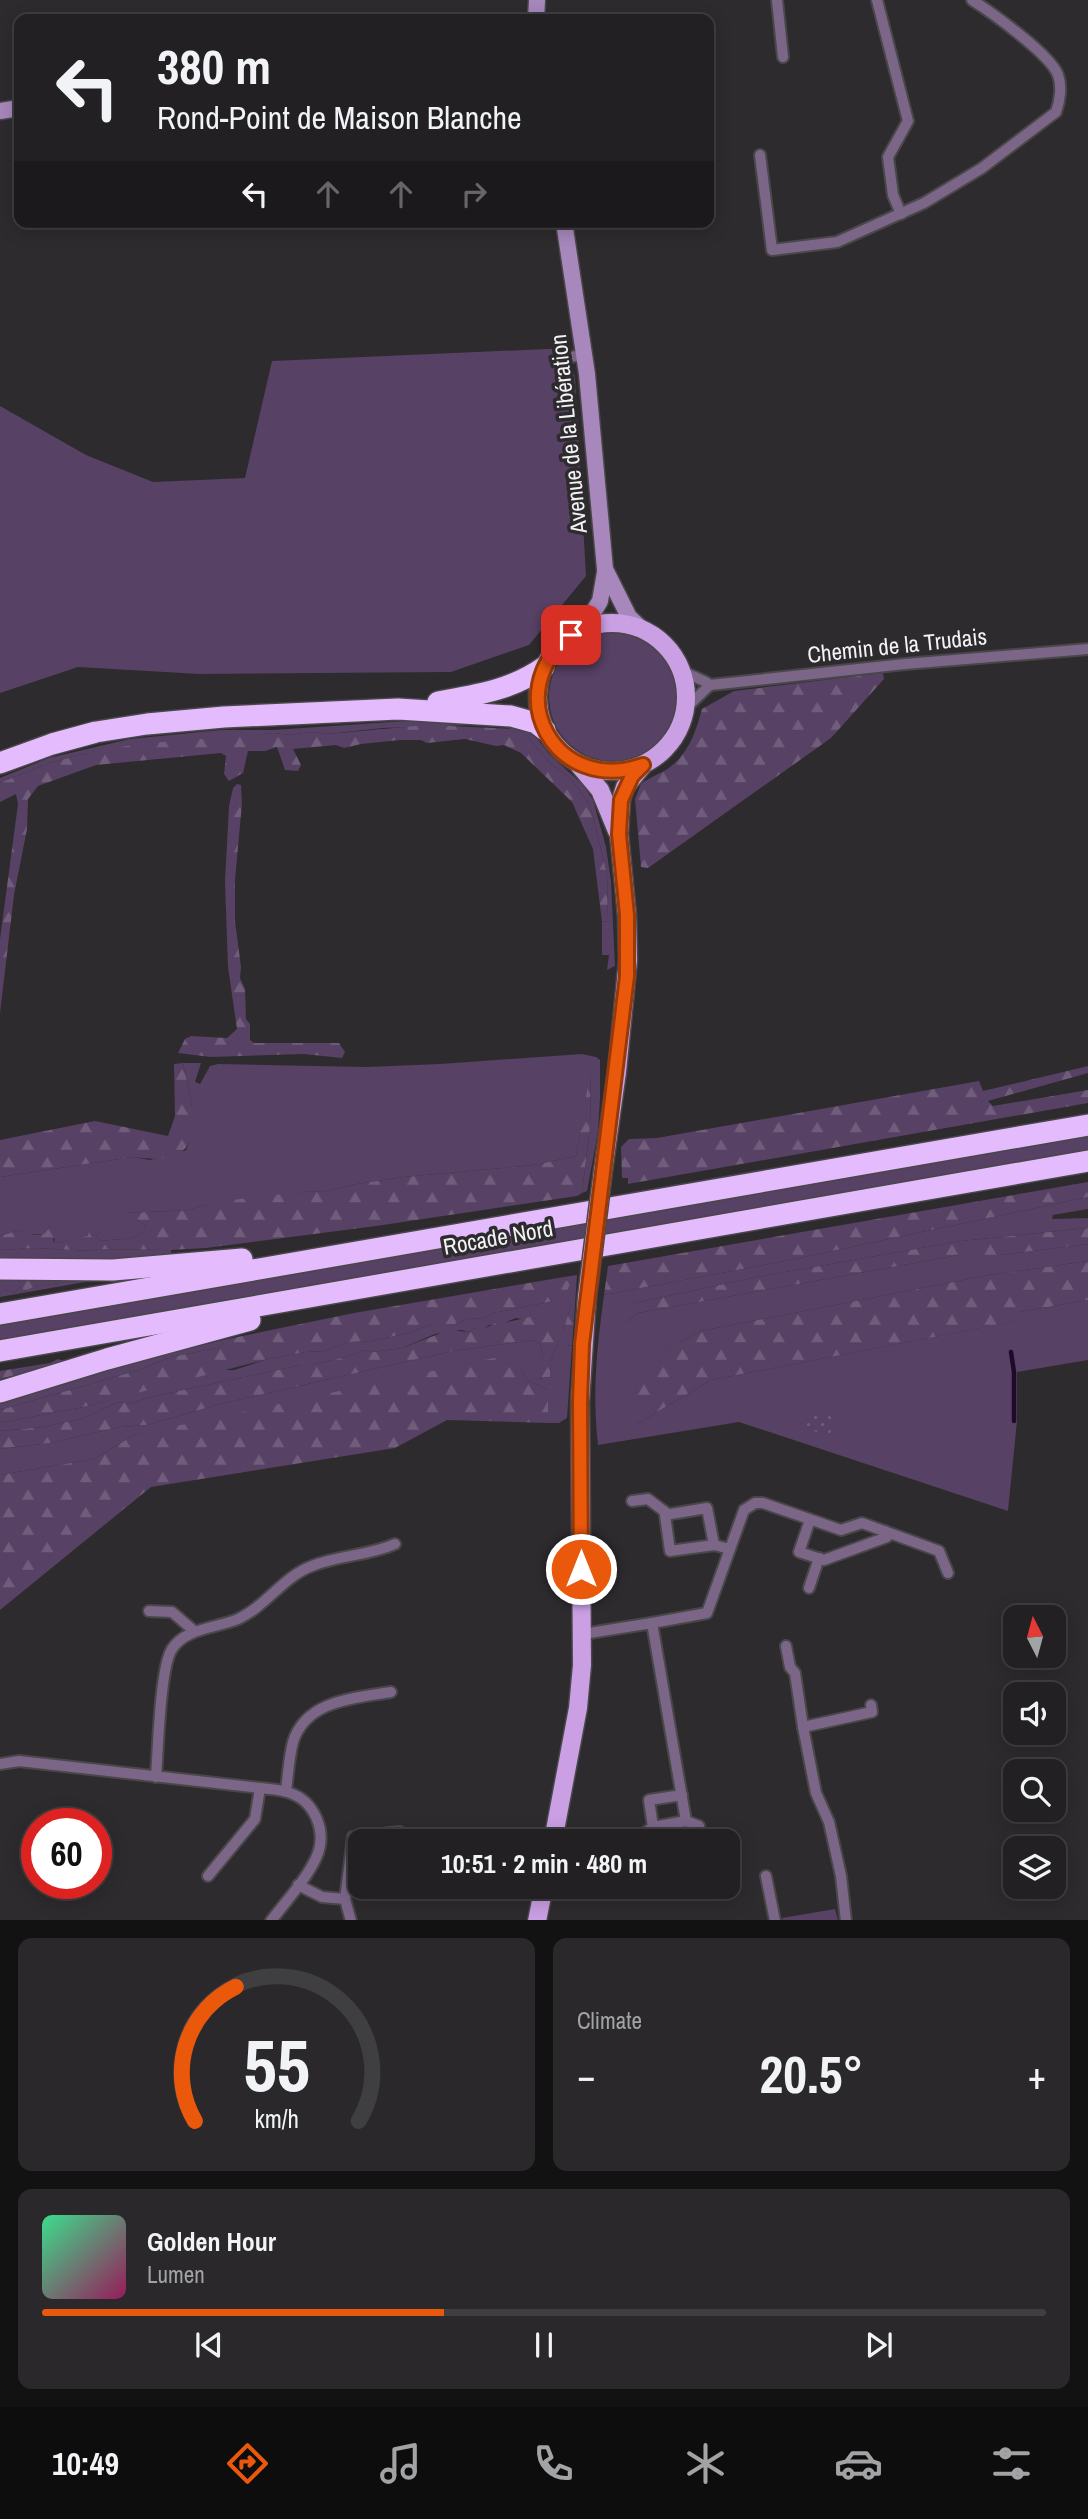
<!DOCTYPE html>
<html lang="en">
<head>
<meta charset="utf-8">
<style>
	body { margin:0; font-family:"Archivo Narrow",sans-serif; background:#2a282a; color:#f1f3f6; height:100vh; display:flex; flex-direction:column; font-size:26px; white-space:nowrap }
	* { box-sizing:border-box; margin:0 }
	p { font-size:23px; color:#a2a3a5 }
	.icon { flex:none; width:38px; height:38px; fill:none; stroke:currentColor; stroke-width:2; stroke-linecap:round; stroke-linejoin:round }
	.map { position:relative; height:1920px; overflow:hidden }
	.sheet { display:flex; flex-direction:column; gap:18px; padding:18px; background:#131213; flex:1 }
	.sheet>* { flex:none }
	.guide { position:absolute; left:14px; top:14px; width:700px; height:214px; border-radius:14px; box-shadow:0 4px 18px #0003,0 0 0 2px #3f3e40; background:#222022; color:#f1f3f6; overflow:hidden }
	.needle { width:46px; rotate:354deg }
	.buttons { position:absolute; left:1003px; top:1605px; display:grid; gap:14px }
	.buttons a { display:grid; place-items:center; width:63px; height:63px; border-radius:14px; background:#222022; box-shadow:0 4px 18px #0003,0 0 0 2px #3f3e40; font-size:35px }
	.speed { position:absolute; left:21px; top:1808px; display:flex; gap:14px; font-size:35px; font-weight:700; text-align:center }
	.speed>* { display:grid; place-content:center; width:91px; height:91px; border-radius:50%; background:#222022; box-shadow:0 4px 18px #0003,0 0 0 2px #3f3e40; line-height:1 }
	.speed .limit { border:10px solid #d22; background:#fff; color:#111 }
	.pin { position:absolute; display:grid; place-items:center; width:60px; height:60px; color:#fff; margin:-30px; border-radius:14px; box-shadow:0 4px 10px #0006 }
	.me { position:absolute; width:77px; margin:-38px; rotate:0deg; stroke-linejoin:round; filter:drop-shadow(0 0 5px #0008) }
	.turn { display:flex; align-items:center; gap:24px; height:147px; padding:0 28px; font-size:32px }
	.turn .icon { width:91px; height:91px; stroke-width:2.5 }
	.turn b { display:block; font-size:49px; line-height:60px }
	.lanes { display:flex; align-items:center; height:66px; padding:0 28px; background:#0003; justify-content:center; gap:35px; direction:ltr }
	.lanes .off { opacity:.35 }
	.big { font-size:52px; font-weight:800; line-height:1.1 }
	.sheet .card { flex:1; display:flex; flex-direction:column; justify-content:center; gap:10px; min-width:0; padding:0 24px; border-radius:14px; background:#2a282a }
	.sheet .dial { align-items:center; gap:0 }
	.dial svg { height:182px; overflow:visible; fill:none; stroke:#3f3e40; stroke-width:7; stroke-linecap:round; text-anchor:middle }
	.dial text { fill:#f1f3f6; stroke:none }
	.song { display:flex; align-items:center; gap:21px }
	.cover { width:84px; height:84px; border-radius:10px; background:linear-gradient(135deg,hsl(150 70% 55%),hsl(330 70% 35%)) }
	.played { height:7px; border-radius:4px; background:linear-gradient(90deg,#ea580c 40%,#3f3e40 40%) }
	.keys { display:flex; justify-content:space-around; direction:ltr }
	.heat { display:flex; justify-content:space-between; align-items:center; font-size:38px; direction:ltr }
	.sheet .tiles { flex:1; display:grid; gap:18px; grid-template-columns:1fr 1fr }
	.card:last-child { grid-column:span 2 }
	.trip { position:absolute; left:348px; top:1829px; width:392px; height:70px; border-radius:14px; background:#222022; box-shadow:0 4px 18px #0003,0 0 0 2px #3f3e40; font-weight:800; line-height:70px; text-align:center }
	.tabs { display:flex; height:112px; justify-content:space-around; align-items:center; background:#0e0d0e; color:#a2a3a5 }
	.tabs .icon { width:49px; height:49px }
	.tabs .current { color:#ea580c }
	.tabs b { font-size:32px; color:#f1f3f6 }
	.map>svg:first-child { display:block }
	.grass { fill:#574164 }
	.forest { fill:url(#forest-firs) }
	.park { fill:url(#park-dots) }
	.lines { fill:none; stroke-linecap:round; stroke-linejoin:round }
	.stream { stroke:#1e0a29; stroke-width:4.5 }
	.street-casing { stroke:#49474a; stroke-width:14 }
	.secondary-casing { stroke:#49474a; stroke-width:19 }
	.primary-casing { stroke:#49474a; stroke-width:21 }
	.highway-casing { stroke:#49474a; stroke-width:24 }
	.street { stroke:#7b6688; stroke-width:10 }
	.secondary { stroke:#a787bc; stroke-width:16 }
	.primary { stroke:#ca9fe4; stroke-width:18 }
	.highway { stroke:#e4bbfd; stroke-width:21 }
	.primary-bridge-casing { stroke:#49474a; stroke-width:21; stroke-linecap:butt }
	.primary-bridge { stroke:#ca9fe4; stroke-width:18 }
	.route-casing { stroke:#983908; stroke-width:18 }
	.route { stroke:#ea580c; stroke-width:12 }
	.labels { text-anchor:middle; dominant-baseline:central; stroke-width:7; stroke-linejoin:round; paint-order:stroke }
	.street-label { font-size:23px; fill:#f3f2f4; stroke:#2d2b2e }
</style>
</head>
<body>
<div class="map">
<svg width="1088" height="1921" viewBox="0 0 1088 1921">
	<defs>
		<pattern id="forest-firs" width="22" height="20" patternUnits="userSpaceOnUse" patternTransform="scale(1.75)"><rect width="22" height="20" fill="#574164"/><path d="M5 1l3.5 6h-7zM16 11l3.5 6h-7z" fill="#705d7b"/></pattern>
		<pattern id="park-dots" width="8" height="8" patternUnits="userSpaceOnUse" patternTransform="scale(1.75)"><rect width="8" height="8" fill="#574164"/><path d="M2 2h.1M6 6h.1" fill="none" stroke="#705d7b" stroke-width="1.8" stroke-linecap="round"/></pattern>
	</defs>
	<rect width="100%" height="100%" fill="#2d2b2e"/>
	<g class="grass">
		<polygon points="569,348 575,379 586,576 529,645 451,672 199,674 78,667 0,693 0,406 86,455 153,482 245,478 272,361"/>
		<circle cx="613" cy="697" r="64"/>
		<polygon points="421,720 520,726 533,733 549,754 583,785 593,800 606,847 611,881 615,966 607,970 609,955 602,955 602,922 608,921 607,874 590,805 570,778 550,763 528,737 506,727 473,725 383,728 328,734 310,732 290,735 273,733 83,754 49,763 0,783 0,778 49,758 130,739 221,730 273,730"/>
		<path d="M 582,1054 L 596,1057 L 600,1060 L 600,1098 L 598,1132 L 587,1191 L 582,1193 L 590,1127 L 591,1072 L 576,1156 L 534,1165 L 404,1177 L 357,1184 L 321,1192 L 309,1191 L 201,1206 L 190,1210 L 127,1213 L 127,1220 L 137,1220 L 146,1225 C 143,1243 115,1238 100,1241 L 96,1235 L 54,1243 L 55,1237 L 61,1236 L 50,1227 L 44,1234 L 26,1234 L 19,1230 L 0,1236 L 0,1177 L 133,1157 L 150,1160 L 186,1150 C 199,1121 189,1093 183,1063 L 201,1063 L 195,1082 L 200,1084 L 210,1066 L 218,1064 L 366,1067 L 440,1064 Z"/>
		<polygon points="1088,1136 1088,1151 0,1340 0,1324"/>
		<path d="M 1088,1197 L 1088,1209 L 1053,1215 L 1052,1219 L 1088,1218 L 1088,1228 L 961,1241 L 757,1277 L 635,1303 L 625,1323 L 638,1313 L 959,1255 L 1000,1255 L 1088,1244 L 1088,1261 L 989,1275 L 701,1331 C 652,1355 634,1366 631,1424 L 637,1424 L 711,1380 L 1016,1321 L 1019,1312 L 1088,1300 L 1088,1360 L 1017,1372 L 1017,1421 L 1008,1511 L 739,1422 L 598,1445 C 592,1392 597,1347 604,1295 L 785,1261 Z"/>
		<polygon points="35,1248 92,1251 98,1249 171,1250 171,1257 124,1260 0,1258 0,1250"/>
		<polygon points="577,1275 575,1305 571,1305 563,1331 568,1346 572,1346 567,1418 559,1423 548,1423 548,1390 527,1380 521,1369 134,1435 94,1459 0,1475 0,1449 50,1443 120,1427 147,1425 224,1403 453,1351 533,1340 540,1344 543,1357 538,1379 550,1377 550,1362 559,1341 545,1323 516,1318 501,1324 489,1325 485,1328 476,1328 468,1332 461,1330 435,1334 402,1348 373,1352 364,1350 346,1357 311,1365 301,1365 146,1398 131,1404 118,1402 84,1418 43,1427 0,1431 0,1423 83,1407 220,1370 234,1370 268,1359 306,1352 325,1351 348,1342 372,1341 408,1333 432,1324 455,1324 467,1319 484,1318 493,1313 554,1301 570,1284 564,1277"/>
		<polygon points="57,1278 123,1279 91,1281 0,1297 0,1293 6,1290 14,1293 20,1287 25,1291 32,1287 59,1283"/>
		<polygon points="223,1340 222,1347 171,1357 139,1370 0,1410 0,1402 99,1371"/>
		<polygon points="835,1909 838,1920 783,1921 782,1918"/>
	</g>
	<g class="forest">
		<path d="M 883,673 L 884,679 L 831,738 L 648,868 L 641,867 L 635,799 L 641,784 C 649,777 661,774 670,767 C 689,753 696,731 702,709 L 734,691 Z"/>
		<polygon points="428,725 514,729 528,737 550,763 570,778 590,805 607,874 608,921 602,922 593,849 572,802 521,753 504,745 496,746 465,739 427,743 421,740 400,740 361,744 344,748 336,745 293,749 301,765 298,771 285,770 277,747 265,751 248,751 243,773 229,781 224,774 226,756 221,753 96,765 38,786 28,799 27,829 14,895 0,1013 0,939 18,804 16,794 0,802 0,783 49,763 83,754 138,744 273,733 290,735 310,732 328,734"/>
		<polygon points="237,784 241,785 242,803 235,880 235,921 241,967 240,978 245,989 246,1019 250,1024 250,1040 254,1043 339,1043 345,1052 342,1058 304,1054 211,1057 178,1053 185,1039 191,1036 227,1038 237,1029 228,967 225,882 229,806 233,788"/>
		<path d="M 183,1063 C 194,1116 213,1169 133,1157 L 0,1177 L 0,1140 L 95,1121 L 168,1136 L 175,1116 L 174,1064 Z"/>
		<polygon points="1088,1066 1088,1073 988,1101 993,1106 1088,1090 1088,1103 628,1184 628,1178 622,1178 621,1147 629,1139 657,1138 979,1081 983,1091"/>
		<path d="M 591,1067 L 590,1127 L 582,1193 L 577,1196 L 376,1226 L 206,1248 L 171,1250 L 98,1249 L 92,1251 L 35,1248 L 0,1250 L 0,1236 L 19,1230 C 28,1235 34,1235 44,1234 L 50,1227 L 54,1225 L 62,1232 L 61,1236 L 53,1239 L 54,1243 L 88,1236 L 90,1226 L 95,1224 L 98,1227 L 96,1235 L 100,1241 C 115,1238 143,1243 146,1225 L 137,1220 L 127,1220 L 124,1215 L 127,1213 L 190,1210 L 201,1206 L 240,1199 L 309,1191 L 321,1192 L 357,1184 L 404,1177 L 534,1165 L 576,1156 Z"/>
		<polygon points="1088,1182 1088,1197 785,1261 604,1295 608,1266"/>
		<polygon points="1088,1228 1088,1244 1000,1255 959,1255 638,1313 625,1323 617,1339 622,1315 635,1303 757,1277 961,1241"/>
		<path d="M 1088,1261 L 1088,1300 L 1019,1312 L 1017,1321 L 711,1380 L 637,1424 L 630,1424 C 635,1365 650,1356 701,1331 L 989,1275 Z"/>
		<polygon points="564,1277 570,1284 565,1295 554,1301 493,1313 484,1318 467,1319 455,1324 432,1324 408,1333 372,1341 348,1342 325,1351 306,1352 268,1359 83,1407 0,1423 0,1410 139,1370 171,1357 222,1347 223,1340 354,1313"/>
		<polygon points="0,1278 63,1280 59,1283 33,1287 25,1291 20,1287 14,1293 6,1290 0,1293"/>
		<polygon points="571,1305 575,1305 572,1346 565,1345 563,1331"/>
		<path d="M 542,1315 L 545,1322 L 550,1317 L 558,1320 L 559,1341 L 550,1362 L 550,1377 L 538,1379 L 534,1369 L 543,1357 L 540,1344 L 533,1340 L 453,1351 L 224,1403 L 147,1425 L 120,1427 L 50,1443 L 0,1449 L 0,1431 L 43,1427 L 84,1418 L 118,1402 L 131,1404 L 146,1398 L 301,1365 L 311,1365 L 346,1357 L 364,1350 L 373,1352 L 402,1348 L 449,1330 L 468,1332 L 476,1328 L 485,1328 L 496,1323 C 504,1324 530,1316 542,1315 Z"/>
		<polygon points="503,1356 521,1369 527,1380 548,1390 548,1423 447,1420 395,1448 151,1487 0,1610 0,1475 94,1459 134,1435"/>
		<polygon points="58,1359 67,1362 0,1379 0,1371 50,1363"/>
	</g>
	<polygon class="park" points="811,1410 836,1418 829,1436 805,1428"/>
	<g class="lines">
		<polyline class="stream" points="1011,1352 1014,1372 1014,1421"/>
		<defs>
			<g id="street">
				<polyline points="777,0 783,57"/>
				<polyline points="877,0 908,121 888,157 893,195 901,214"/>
				<path d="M 760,155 L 772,250 L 837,242 L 924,203 L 982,168 L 1056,112 C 1060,101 1062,86 1058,75 C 1051,55 991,12 972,0"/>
				<polyline points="561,358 585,355"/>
				<polyline points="682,671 706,682 710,685"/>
				<polyline points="710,685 905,664 1088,649"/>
				<polyline points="686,708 710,685"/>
				<polyline points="632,1501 648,1499 668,1514"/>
				<polyline points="810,1520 799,1552 824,1560 887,1537 885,1531"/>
				<polyline points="714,1545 707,1508 665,1515 670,1551 714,1545 730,1549"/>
				<polyline points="809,1588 819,1558"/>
				<polyline points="149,1611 172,1612 193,1630"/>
				<polyline points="652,1623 707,1613 744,1510 755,1503 763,1503 841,1530 862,1523 939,1551 948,1573"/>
				<polyline points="583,1634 652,1623 686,1821"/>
				<polyline points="786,1646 790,1667 795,1673 803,1727 816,1793 829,1822 841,1876 846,1921"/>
				<polyline points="803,1727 872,1712 871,1705"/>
				<path d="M 0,1764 L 19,1761 L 260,1788 C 268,1789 278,1789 287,1792 C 315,1800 328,1832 316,1858 C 306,1880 286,1901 271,1921"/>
				<path d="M 156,1777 C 158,1751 160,1667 172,1649 C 185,1628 217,1628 238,1619 C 265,1607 284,1576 312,1566 C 339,1555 368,1556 395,1544"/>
				<path d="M 286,1791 C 288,1775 289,1757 293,1742 C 306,1700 355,1698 391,1692"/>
				<polyline points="653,1827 649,1800 682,1795"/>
				<polyline points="634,1841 653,1827 686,1821 699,1826 702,1841"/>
				<polyline points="208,1876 255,1819 260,1788"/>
				<polyline points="766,1876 775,1921"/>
				<polyline points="298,1885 322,1897 345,1899 353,1837 400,1832"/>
				<polyline points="345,1899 351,1921"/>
			</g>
			<g id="secondary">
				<polyline points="536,19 537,0"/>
				<polyline points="0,111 19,108"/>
				<polyline points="564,222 587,374 605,569 629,617 643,630"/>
				<polyline points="583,629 600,601 605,572"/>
			</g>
			<g id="primary">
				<circle cx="612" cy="697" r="74"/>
				<polyline points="579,765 600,790 617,831"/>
				<polyline points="603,1171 617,1072 628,960 627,915 619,834 621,800 625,787 643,765"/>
				<polyline points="553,1841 578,1708 582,1665 580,1402 587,1297"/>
				<polyline points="537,1921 544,1886"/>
			</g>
			<g id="highway">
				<path d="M 438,702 C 476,695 512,690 544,667"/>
				<polyline points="0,763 52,744 96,732 147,724 224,717 398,709 511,716 536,723 545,730"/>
				<polyline points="0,1269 113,1270 242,1259"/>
				<polyline points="0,1314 1088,1125"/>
				<polyline points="0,1351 1088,1161"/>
				<polyline points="0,1392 107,1359 250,1320"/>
			</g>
		</defs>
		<use href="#street" class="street-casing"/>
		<use href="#secondary" class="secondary-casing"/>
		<use href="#primary" class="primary-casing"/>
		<use href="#highway" class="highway-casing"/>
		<use href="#street" class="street"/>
		<use href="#secondary" class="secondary"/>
		<use href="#primary" class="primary"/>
		<use href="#highway" class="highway"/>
		<defs>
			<polyline id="primary-bridge" points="587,1297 603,1171"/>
		</defs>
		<use href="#primary-bridge" class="primary-bridge-casing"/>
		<use href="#primary-bridge" class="primary-bridge"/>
	</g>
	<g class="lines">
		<defs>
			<path id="route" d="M 571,635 C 498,693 556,796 643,765 L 632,776 L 621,800 L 619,834 L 627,915 L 627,976 L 582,1344 L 580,1402 L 581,1569"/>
		</defs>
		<use href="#route" class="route-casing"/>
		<use href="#route" class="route"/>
	</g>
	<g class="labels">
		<g class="street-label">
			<text transform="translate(568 434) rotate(-96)">Avenue de la Libération</text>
			<text transform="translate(897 645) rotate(-6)">Chemin de la Trudais</text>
			<text transform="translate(498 1237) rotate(-10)">Rocade Nord</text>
		</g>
	</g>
</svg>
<div class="buttons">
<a><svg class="needle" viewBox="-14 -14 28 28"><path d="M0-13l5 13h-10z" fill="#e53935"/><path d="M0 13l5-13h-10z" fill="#a2a3a5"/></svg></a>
<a><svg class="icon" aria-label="sound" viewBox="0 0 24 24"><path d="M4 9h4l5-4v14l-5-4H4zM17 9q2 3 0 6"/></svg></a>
<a><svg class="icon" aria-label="search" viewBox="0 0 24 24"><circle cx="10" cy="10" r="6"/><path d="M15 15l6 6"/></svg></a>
<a><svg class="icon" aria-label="layers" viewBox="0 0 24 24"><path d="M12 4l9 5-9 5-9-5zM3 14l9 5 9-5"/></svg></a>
</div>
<div class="speed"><div class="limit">60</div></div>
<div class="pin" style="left:571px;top:635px;background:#d93025"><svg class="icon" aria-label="arrive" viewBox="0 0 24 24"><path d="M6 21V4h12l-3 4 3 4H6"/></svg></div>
<svg class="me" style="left:581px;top:1569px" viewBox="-20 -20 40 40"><circle r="17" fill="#ea580c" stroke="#fff" stroke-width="3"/><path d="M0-11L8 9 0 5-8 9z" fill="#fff"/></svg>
<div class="trip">10:51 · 2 min · 480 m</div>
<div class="guide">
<div class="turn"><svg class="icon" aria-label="left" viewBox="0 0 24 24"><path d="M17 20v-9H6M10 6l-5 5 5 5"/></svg><div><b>380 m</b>Rond-Point de Maison Blanche</div></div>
<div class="lanes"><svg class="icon" aria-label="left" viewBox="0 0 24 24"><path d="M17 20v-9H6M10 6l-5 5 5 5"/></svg><svg class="icon off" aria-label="ahead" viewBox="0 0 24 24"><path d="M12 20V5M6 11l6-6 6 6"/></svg><svg class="icon off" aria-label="ahead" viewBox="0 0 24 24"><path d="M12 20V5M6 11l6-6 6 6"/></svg><svg class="icon off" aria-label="right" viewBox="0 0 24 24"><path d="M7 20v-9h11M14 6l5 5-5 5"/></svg></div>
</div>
</div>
<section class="sheet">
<div class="tiles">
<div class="card dial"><svg viewBox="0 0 100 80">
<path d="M14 69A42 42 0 1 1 86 69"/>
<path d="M14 69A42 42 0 0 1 32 10" stroke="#ea580c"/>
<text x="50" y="56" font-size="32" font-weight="700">55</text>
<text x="50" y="72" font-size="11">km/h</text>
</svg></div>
<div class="card"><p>Climate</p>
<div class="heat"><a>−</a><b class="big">20.5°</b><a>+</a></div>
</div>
<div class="card">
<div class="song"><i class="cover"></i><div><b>Golden Hour</b><p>Lumen</p></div></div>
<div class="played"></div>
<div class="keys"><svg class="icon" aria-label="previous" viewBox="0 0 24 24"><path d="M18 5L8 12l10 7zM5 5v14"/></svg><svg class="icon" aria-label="pause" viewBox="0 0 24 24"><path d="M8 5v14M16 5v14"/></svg><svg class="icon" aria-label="next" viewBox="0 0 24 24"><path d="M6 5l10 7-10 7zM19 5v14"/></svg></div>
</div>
</div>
</section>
<nav class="tabs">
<b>10:49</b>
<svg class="icon current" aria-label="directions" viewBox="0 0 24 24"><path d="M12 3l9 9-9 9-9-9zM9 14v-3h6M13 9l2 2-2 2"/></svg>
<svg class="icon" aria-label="music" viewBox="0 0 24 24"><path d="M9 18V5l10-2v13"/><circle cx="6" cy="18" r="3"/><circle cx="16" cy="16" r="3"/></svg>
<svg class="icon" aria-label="phone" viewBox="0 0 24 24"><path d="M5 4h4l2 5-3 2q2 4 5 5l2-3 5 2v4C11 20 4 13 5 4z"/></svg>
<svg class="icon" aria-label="climate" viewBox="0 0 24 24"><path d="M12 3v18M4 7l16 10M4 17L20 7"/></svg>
<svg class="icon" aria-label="car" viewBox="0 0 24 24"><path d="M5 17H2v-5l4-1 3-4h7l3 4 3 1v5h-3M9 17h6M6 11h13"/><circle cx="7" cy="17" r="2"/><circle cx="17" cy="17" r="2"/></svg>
<svg class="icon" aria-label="filters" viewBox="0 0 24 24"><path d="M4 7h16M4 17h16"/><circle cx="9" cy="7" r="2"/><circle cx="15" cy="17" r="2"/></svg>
</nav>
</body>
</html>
